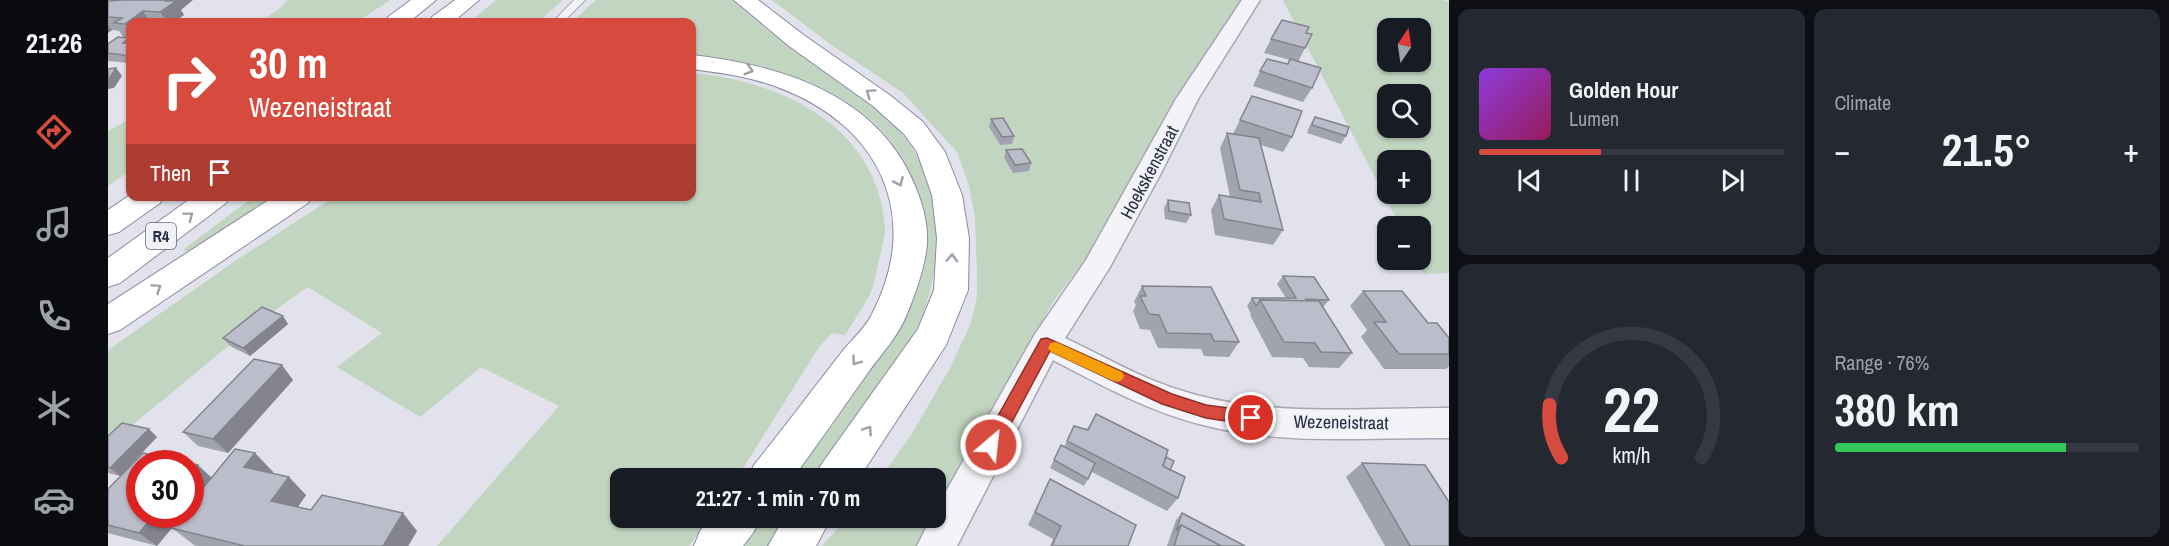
<!DOCTYPE html>
<html lang="en">
<head>
<meta charset="utf-8">
<style>
	body { margin:0; font-family:"Archivo Narrow",sans-serif; background:#242831; color:#f1f3f6; height:100vh; display:flex; flex-direction:column; font-size:22px; white-space:nowrap }
	* { box-sizing:border-box; margin:0 }
	p { font-size:20px; color:#9ea1a6 }
	.icon { flex:none; width:33px; height:33px; fill:none; stroke:currentColor; stroke-width:2; stroke-linecap:round; stroke-linejoin:round }
	.map { position:relative; flex:1; overflow:hidden }
	.sheet { display:flex; flex-direction:column; gap:9px; padding:9px; background:#0d0f14; width:720px }
	.sheet>* { flex:none }
	.top-card { position:absolute; left:18px; top:18px; width:570px; height:183px; border-radius:12px; box-shadow:0 2px 4px #0004; background:#d74b3e; color:#fff; overflow:hidden }
	.needle { width:39px; rotate:13deg }
	.tools { position:absolute; left:1269px; top:18px; display:grid; gap:12px }
	.tools a { display:grid; place-items:center; width:54px; height:54px; border-radius:12px; background:#171b24; box-shadow:0 2px 4px #0004; font-size:30px }
	.speed { position:absolute; left:18px; top:450px; display:flex; gap:12px; font-size:30px; font-weight:700; text-align:center }
	.speed>* { display:grid; place-content:center; width:78px; height:78px; border-radius:50%; background:#171b24; box-shadow:0 2px 4px #0004; line-height:1 }
	.speed .limit { border:9px solid #d22; background:#fff; color:#111 }
	.pin { position:absolute; display:grid; place-items:center; width:51px; height:51px; color:#fff; margin:-26px; border:3px solid #fff; border-radius:50%; box-shadow:0 2px 6px #0007 }
	.me { position:absolute; width:66px; margin:-33px; rotate:28deg; stroke-linejoin:round; filter:drop-shadow(0 0 4px #0008) }
	.turn { display:flex; align-items:center; gap:21px; height:126px; padding:0 24px; font-size:27px }
	.turn .icon { width:78px; height:78px; stroke-width:2.5 }
	.turn b { display:block; font-size:42px; line-height:51px }
	.then { display:flex; align-items:center; height:57px; padding:0 24px; background:#0003; gap:12px; font-size:22px }
	.big { font-size:45px; font-weight:700; line-height:1.1 }
	.sheet .tile { flex:1; display:flex; flex-direction:column; justify-content:center; gap:9px; min-width:0; padding:0 21px; border-radius:12px; background:#242831 }
	.sheet .dial { align-items:center; gap:0 }
	.dial svg { height:156px; overflow:visible; fill:none; stroke:#363941; stroke-width:7; stroke-linecap:round; text-anchor:middle }
	.dial text { fill:#f1f3f6; stroke:none }
	.song { display:flex; align-items:center; gap:18px }
	.cover { width:72px; height:72px; border-radius:9px; background:linear-gradient(135deg,hsl(270 70% 55%),hsl(330 70% 35%)) }
	.played { height:6px; border-radius:3px; background:linear-gradient(90deg,#d74b3e 40%,#363941 40%) }
	.keys { display:flex; justify-content:space-around; direction:ltr }
	.heat { display:flex; justify-content:space-between; align-items:center; font-size:33px; direction:ltr }
	.charge { height:9px; border-radius:4px; background:linear-gradient(90deg,#34c759 76%,#363941 0) }
	.sheet .tiles { flex:1; display:grid; gap:9px; grid-template-columns:repeat(2,1fr) }
	.trip { position:absolute; left:502px; top:468px; width:336px; height:60px; border-radius:12px; background:#171b24; box-shadow:0 2px 4px #0004; font-weight:700; line-height:60px; text-align:center }
	main { display:flex; flex:1; min-height:0 }
	.tabs { display:flex; flex-direction:column; width:108px; justify-content:space-around; align-items:center; background:#090b0e; color:#9ea1a6 }
	.tabs .icon { width:42px; height:42px }
	.tabs .active { color:#d74b3e }
	.tabs b { font-size:27px; color:#f1f3f6 }
	.map>svg:first-child { display:block }
	.green { fill:#c2d5c1; fill-rule:evenodd }
	.lines { fill:none; stroke-linecap:round; stroke-linejoin:round }
	.lane-casing { stroke:#a6a7b5; stroke-width:2 }
	.street-casing { stroke:#a6a7b5; stroke-width:3 }
	.highway-casing { stroke:#878ba2; stroke-width:2 }
	.lane { fill:#f4f4f8; fill-rule:evenodd }
	.street { fill:#f4f4f8; fill-rule:evenodd }
	.highway { fill:#fff; fill-rule:evenodd }
	.wall { fill:#a1a3af }
	.shaded-wall { fill:#83848e }
	.building { fill:#bbbdcb; stroke:#83848e; stroke-width:1.5 }
	.oneway { stroke:#9ea0aa }
	.route { fill:#d74b3e; stroke:#8c3128; stroke-width:1.5 }
	.slow { fill:#f59e0b }
	.labels { text-anchor:middle; dominant-baseline:central; stroke-width:5; stroke-linejoin:round; paint-order:stroke }
	.shield { fill:#f1f2f8; stroke:#646779; stroke-width:1.5 }
	.shield-label { font-size:16px; font-weight:bold; fill:#282b43 }
	.street-label { font-size:18px; fill:#282b43; stroke:#f1f2f8 }
</style>
</head>
<body>
<main>
<nav class="tabs">
<b>21:26</b>
<svg class="icon active" aria-label="directions" viewBox="0 0 24 24"><path d="M12 3l9 9-9 9-9-9zM9 14v-3h6M13 9l2 2-2 2"/></svg>
<svg class="icon" aria-label="music" viewBox="0 0 24 24"><path d="M9 18V5l10-2v13"/><circle cx="6" cy="18" r="3"/><circle cx="16" cy="16" r="3"/></svg>
<svg class="icon" aria-label="phone" viewBox="0 0 24 24"><path d="M5 4h4l2 5-3 2q2 4 5 5l2-3 5 2v4C11 20 4 13 5 4z"/></svg>
<svg class="icon" aria-label="climate" viewBox="0 0 24 24"><path d="M12 3v18M4 7l16 10M4 17L20 7"/></svg>
<svg class="icon" aria-label="car" viewBox="0 0 24 24"><path d="M5 17H2v-5l4-1 3-4h7l3 4 3 1v5h-3M9 17h6M6 11h13"/><circle cx="7" cy="17" r="2"/><circle cx="17" cy="17" r="2"/></svg>
</nav>
<div class="map">
<svg width="1341" height="546" viewBox="0 0 1341 546">
	<rect width="100%" height="100%" fill="#e1e2eb"/>
	<g class="green">
		<polygon points="180,0 282,0 249,22 151,22 170,10"/>
		<polygon points="388,0 455,0 430,22 362,22"/>
		<path d="M 488,0 L 625,0 C 671,46 733,74 780,119 C 804,141 819,170 825,201 C 846,310 772,397 712,478 L 684,478 C 713,438 743,398 771,357 C 780,343 792,330 799,315 C 812,287 818,254 815,223 C 805,105 684,64 584,55 L 584,22 L 464,22 Z"/>
		<polygon points="664,0 1133,0 1076,86 993,238 945,302 828,514 828,478 772,478 802,437 842,368 863,323 869,296 869,275 867,219 861,185 849,152 795,93 722,44"/>
		<path d="M 1175,0 L 1335,0 L 1341,2 L 1341,273 L 1316,274 L 1309,260 L 1312,260 L 1312,226 L 1292,226 ZM 1280,28 L 1312,28 L 1312,62 L 1280,62 ZM 1280,94 L 1312,94 L 1312,128 L 1280,128 ZM 1280,160 L 1312,160 L 1312,194 L 1280,194 Z"/>
		<path d="M 584,73 C 674,81 772,127 777,230 C 777,237 774,245 773,252 C 770,262 769,273 766,283 C 761,301 746,319 737,335 L 724,333 L 711,347 L 629,478 L 513,478 L 513,518 L 602,518 L 581,546 L 329,546 L 451,406 L 373,367 L 312,417 L 229,367 L 274,333 L 200,287 L 146,325 L 0,445 L 0,350 L 130,259 L 226,197 L 584,196 Z"/>
		<polygon points="22,119 22,171 0,186 0,131"/>
		<polygon points="145,197 169,197 80,254 76,249"/>
		<polygon points="656,518 683,518 662,546 635,546"/>
		<polygon points="739,518 826,518 810,546 714,546"/>
	</g>
	<g class="lines">
		<defs>
			<polygon id="lane" points="466,0 477,0 455,22 445,22"/>
			<path id="street" d="M 1134,0 L 1152,0 L 1090,99 L 1053,173 L 1002,267 L 957,338 C 997,357 1036,380 1078,392 C 1159,417 1257,408 1341,408 L 1341,438 C 1261,437 1174,446 1095,425 C 1042,412 993,385 945,360 L 849,546 L 809,546 L 823,518 L 828,518 L 828,509 L 927,334 L 978,260 L 1068,99 Z"/>
			<g id="highway">
				<polygon points="303,0 328,0 301,22 277,22 280,17"/>
				<polygon points="347,0 371,0 345,22 321,22 324,17"/>
				<polygon points="626,0 650,0 697,36 783,96 815,122 837,152 854,195 861,238 860,290 838,345 751,478 707,478 713,465 810,329 826,290 829,238 824,195 809,152 796,134 765,106 681,46"/>
				<path d="M 584,55 C 673,65 771,95 807,186 C 815,204 820,224 819,244 C 817,267 808,292 799,314 C 790,337 773,354 759,374 C 734,409 710,444 685,478 L 640,478 L 646,465 C 676,428 704,390 733,353 C 743,340 757,329 764,314 C 815,216 772,126 672,88 C 643,77 614,73 584,69 Z"/>
				<polygon points="22,195 22,196 56,196 52,203 11,232 0,235 0,210"/>
				<polygon points="86,196 122,196 118,203 12,283 0,287 0,258"/>
				<polygon points="167,196 204,196 200,203 12,330 0,334 0,304"/>
				<polygon points="603,518 652,518 645,533 635,546 586,546 592,531"/>
				<polygon points="676,518 723,518 708,546 660,546"/>
			</g>
		</defs>
		<use href="#lane" class="lane-casing"/>
		<use href="#street" class="street-casing"/>
		<use href="#highway" class="highway-casing"/>
		<use href="#lane" class="lane"/>
		<use href="#street" class="street"/>
		<use href="#highway" class="highway"/>
	</g>
	<g class="wall">
		<polygon points="0,1 73,10 76,15 66,22 22,22 22,37 15,37 11,31 4,30 0,33"/>
		<polygon points="1163,39 1197,48 1190,62 1204,88 1195,102 1145,86 1152,71 1180,64 1182,60 1156,53"/>
		<polygon points="22,40 22,63 0,61 0,44"/>
		<polygon points="1144,96 1184,137 1175,152 1153,145 1175,230 1165,245 1107,235 1103,210 1111,195 1122,197 1112,148 1119,133 1125,134"/>
		<polygon points="1207,117 1238,136 1233,144 1199,133 1202,125"/>
		<polygon points="883,119 906,136 904,144 892,145 881,127"/>
		<polygon points="898,150 923,163 921,171 905,173 896,158"/>
		<polygon points="1060,200 1083,215 1078,223 1057,219 1056,208"/>
		<polygon points="1175,276 1221,300 1215,307 1244,353 1231,368 1201,367 1195,358 1164,357 1142,315 1143,314 1139,306 1144,298 1178,298 1169,284"/>
		<polygon points="1034,286 1131,342 1121,357 1096,356 1093,349 1050,348 1042,330 1032,329 1025,311 1028,305 1026,302"/>
		<polygon points="1255,291 1320,323 1341,338 1341,366 1338,369 1276,369 1253,337 1259,330 1242,306"/>
		<polygon points="180,324 142,356 122,346 115,338"/>
		<polygon points="185,380 120,453 90,446 75,432"/>
		<polygon points="988,414 1058,457 1062,470 1070,498 1059,511 984,472 976,486 942,468 953,445 956,447 966,426 979,429"/>
		<polygon points="0,436 49,437 12,476 0,473"/>
		<polygon points="147,453 165,472 165,473 198,495 190,507 309,531 300,546 89,546 86,545 64,528 49,546 0,533 0,489 104,478"/>
		<polygon points="1254,463 1341,546 1277,546 1238,477"/>
		<polygon points="942,479 1020,546 942,546 945,539 920,525"/>
		<polygon points="1074,513 1137,546 1059,546 1068,520"/>
	</g>
	<g class="shaded-wall">
		<polygon points="59,0 85,0 73,10 76,15 66,22 59,22 52,12"/>
		<polygon points="35,11 42,22 22,22 22,32 17,24"/>
		<polygon points="0,25 4,30 0,33"/>
		<polygon points="21,38 22,40 22,48 15,43"/>
		<polygon points="8,68 14,76 6,88 0,89 0,80"/>
		<polygon points="175,316 180,324 142,356 135,348"/>
		<polygon points="174,365 185,380 120,453 105,439"/>
		<polygon points="41,429 49,437 12,476 2,468"/>
		<polygon points="147,453 165,472 155,485 136,467"/>
		<polygon points="90,465 105,479 82,506 82,473"/>
		<polygon points="181,477 198,495 181,519 163,501"/>
		<polygon points="295,513 309,531 300,546 275,546"/>
		<polygon points="47,514 75,514 49,546 31,533"/>
	</g>
	<g class="building">
		<polygon points="16,0 59,0 58,1 68,1 52,12 35,11 17,24 6,23 14,18 0,17 0,1"/>
		<polygon points="1174,20 1201,27 1198,33 1204,34 1197,48 1163,39"/>
		<polygon points="10,37 21,38 15,43 22,43 22,56 0,53 0,44"/>
		<polygon points="1159,59 1180,64 1182,59 1213,68 1204,88 1152,71"/>
		<polygon points="8,68 0,80 0,69"/>
		<polygon points="1144,96 1194,111 1184,137 1132,120"/>
		<polygon points="1207,117 1241,127 1238,136 1204,125"/>
		<polygon points="895,118 906,136 894,137 883,119"/>
		<polygon points="1119,133 1151,138 1175,230 1116,219 1111,195 1153,202 1151,193 1132,190"/>
		<polygon points="914,149 923,163 907,165 898,150"/>
		<polygon points="1060,200 1081,203 1083,215 1061,211"/>
		<polygon points="1175,276 1206,277 1221,300 1198,299 1200,301 1152,300 1148,306 1144,298 1188,298"/>
		<polygon points="1034,286 1103,287 1131,342 1106,341 1103,334 1059,333 1051,315 1041,314 1032,296 1038,296"/>
		<polygon points="1255,291 1294,291 1320,323 1329,323 1341,338 1341,354 1291,354 1266,322 1278,322"/>
		<polygon points="1152,300 1211,301 1244,353 1213,352 1207,343 1176,342"/>
		<polygon points="154,307 175,316 135,348 115,338"/>
		<polygon points="146,359 174,365 105,439 75,432"/>
		<polygon points="988,414 1060,450 1055,466 1077,477 1070,498 959,441 966,426 980,430"/>
		<polygon points="14,423 41,429 2,468 0,468 0,436"/>
		<polygon points="953,445 987,463 980,479 946,460"/>
		<polygon points="127,449 147,453 136,467 181,477 163,501 203,510 214,495 295,513 275,546 137,546 63,528 74,514 82,514 82,504"/>
		<polygon points="35,453 90,465 82,473 82,464 32,464 32,514 47,514 31,533 0,525 0,489"/>
		<polygon points="1058,457 1066,461 1062,470 1055,466"/>
		<polygon points="1254,463 1317,465 1341,502 1341,546 1302,546"/>
		<polygon points="942,479 1028,525 1020,546 944,546 953,526 927,512"/>
		<polygon points="1074,513 1137,546 1113,546 1073,525 1068,531"/>
		<polygon points="1073,525 1113,546 1066,546"/>
	</g>
	<defs><path id="oneway-chevron" d="M-2-3.5L2.5 0L-2 3.5" fill="none" stroke-width="1.6" stroke-linecap="round" stroke-linejoin="round" transform="scale(1.5)"/></defs>
	<g class="oneway">
		<use href="#oneway-chevron" transform="translate(641 70) rotate(16)"/>
		<use href="#oneway-chevron" transform="translate(762 93) rotate(-145)"/>
		<use href="#oneway-chevron" transform="translate(791 182) rotate(66)"/>
		<use href="#oneway-chevron" transform="translate(81 216) rotate(-37)"/>
		<use href="#oneway-chevron" transform="translate(844 258) rotate(-87)"/>
		<use href="#oneway-chevron" transform="translate(49 288) rotate(-34)"/>
		<use href="#oneway-chevron" transform="translate(748 361) rotate(126)"/>
		<use href="#oneway-chevron" transform="translate(760 430) rotate(-56)"/>
	</g>
	<polygon class="route" points="939,338 1064,394 1098,405 1143,411 1149,413 1151,418 1149,422 1143,425 1098,418 1054,404 942,351 889,450 883,452 877,450 875,445 877,439 933,339"/>
	<polygon class="slow" points="948,342 1014,372 1016,376 1014,380 1009,382 1003,380 943,352 940,348 943,343"/>
	<g class="labels">
		<rect class="shield" x="38" y="223" width="30" height="26" rx="4.5"/>
		<g class="shield-label">
			<text x="53" y="236">R4</text>
		</g>
		<g class="street-label">
			<text transform="translate(1041 172) rotate(-62)">Hoekskenstraat</text>
			<text transform="translate(1233 422) rotate(1)">Wezeneistraat</text>
		</g>
	</g>
</svg>
<div class="tools">
<a><svg class="needle" viewBox="-14 -14 28 28"><path d="M0-13l5 13h-10z" fill="#e53935"/><path d="M0 13l5-13h-10z" fill="#9ea1a6"/></svg></a>
<a><svg class="icon" aria-label="search" viewBox="0 0 24 24"><circle cx="10" cy="10" r="6"/><path d="M15 15l6 6"/></svg></a>
<a>+</a>
<a>−</a>
</div>
<div class="speed"><div class="limit">30</div></div>
<div class="pin" style="left:1143px;top:418px;background:#d93025"><svg class="icon" aria-label="arrive" viewBox="0 0 24 24"><path d="M6 21V4h12l-3 4 3 4H6"/></svg></div>
<svg class="me" style="left:883px;top:445px" viewBox="-20 -20 40 40"><circle r="17" fill="#d74b3e" stroke="#fff" stroke-width="3"/><path d="M0-11L8 9 0 5-8 9z" fill="#fff"/></svg>
<div class="trip">21:27 · 1 min · 70 m</div>
<div class="top-card">
<div class="turn"><svg class="icon" aria-label="right" viewBox="0 0 24 24"><path d="M7 20v-9h11M14 6l5 5-5 5"/></svg><div><b>30 m</b>Wezeneistraat</div></div>
<div class="then">Then<svg class="icon" aria-label="arrive" viewBox="0 0 24 24"><path d="M6 21V4h12l-3 4 3 4H6"/></svg></div>
</div>
</div>
<section class="sheet">
<div class="tiles">
<div class="tile">
<div class="song"><i class="cover"></i><div><b>Golden Hour</b><p>Lumen</p></div></div>
<div class="played"></div>
<div class="keys"><svg class="icon" aria-label="previous" viewBox="0 0 24 24"><path d="M18 5L8 12l10 7zM5 5v14"/></svg><svg class="icon" aria-label="pause" viewBox="0 0 24 24"><path d="M8 5v14M16 5v14"/></svg><svg class="icon" aria-label="next" viewBox="0 0 24 24"><path d="M6 5l10 7-10 7zM19 5v14"/></svg></div>
</div>
<div class="tile"><p>Climate</p>
<div class="heat"><a>−</a><b class="big">21.5°</b><a>+</a></div>
</div>
<div class="tile dial"><svg viewBox="0 0 100 80">
<path d="M14 69A42 42 0 1 1 86 69"/>
<path d="M14 69A42 42 0 0 1 8 42" stroke="#d74b3e"/>
<text x="50" y="56" font-size="32" font-weight="700">22</text>
<text x="50" y="72" font-size="11">km/h</text>
</svg></div>
<div class="tile"><p>Range · 76%</p><b class="big">380 km</b><div class="charge"></div></div>
</div>
</section>
</main>
</body>
</html>
